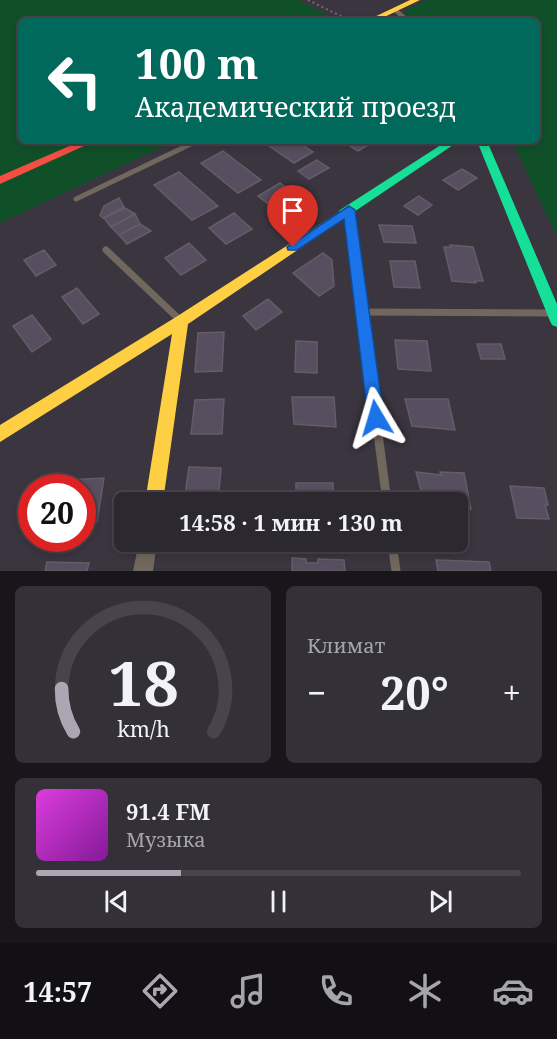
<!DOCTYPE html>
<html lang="ru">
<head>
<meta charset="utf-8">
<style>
	body { margin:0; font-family:"Noto Serif",serif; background:#343037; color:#f1f3f6; height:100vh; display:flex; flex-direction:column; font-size:22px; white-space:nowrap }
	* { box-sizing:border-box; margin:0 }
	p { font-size:20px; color:#a6a6aa }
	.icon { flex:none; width:33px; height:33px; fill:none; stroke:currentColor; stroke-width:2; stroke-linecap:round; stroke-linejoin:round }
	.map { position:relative; height:571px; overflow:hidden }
	.sheet { display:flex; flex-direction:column; gap:15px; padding:15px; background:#18161a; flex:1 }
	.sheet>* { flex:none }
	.hud { position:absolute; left:18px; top:18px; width:522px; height:126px; border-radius:9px; box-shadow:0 3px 9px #0003,0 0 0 2px #48444b; background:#00695c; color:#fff; overflow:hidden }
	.speed { position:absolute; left:18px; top:474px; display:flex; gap:12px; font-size:30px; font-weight:700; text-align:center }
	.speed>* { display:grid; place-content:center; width:78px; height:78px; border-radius:50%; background:#2c282f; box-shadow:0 3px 9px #0003,0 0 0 2px #48444b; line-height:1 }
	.speed .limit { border:9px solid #d22; background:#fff; color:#111 }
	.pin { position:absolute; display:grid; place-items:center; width:51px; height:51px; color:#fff; margin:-62px -26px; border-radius:50% 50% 50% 0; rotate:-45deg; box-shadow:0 0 6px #0007 }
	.pin .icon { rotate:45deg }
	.me { position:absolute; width:66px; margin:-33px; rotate:353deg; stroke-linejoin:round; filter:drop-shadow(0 0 4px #0008) }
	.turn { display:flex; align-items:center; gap:21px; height:126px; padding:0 18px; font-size:27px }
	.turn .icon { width:78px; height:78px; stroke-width:2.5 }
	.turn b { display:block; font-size:42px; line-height:51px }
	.big { font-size:45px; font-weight:700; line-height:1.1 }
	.sheet .widget { flex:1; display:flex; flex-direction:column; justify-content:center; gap:9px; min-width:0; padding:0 21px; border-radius:9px; background:#343037 }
	.sheet .dial { align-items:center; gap:0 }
	.dial svg { height:156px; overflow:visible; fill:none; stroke:#48444b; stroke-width:7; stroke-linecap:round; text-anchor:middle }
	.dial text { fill:#f1f3f6; stroke:none }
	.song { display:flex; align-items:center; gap:18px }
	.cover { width:72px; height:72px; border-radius:9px; background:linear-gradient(135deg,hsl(300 70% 55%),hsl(290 70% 35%)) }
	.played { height:6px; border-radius:3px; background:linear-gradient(90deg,#aca6b3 30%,#48444b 30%) }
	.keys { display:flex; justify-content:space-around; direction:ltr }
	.heat { display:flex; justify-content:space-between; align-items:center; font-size:33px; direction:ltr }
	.sheet .tiles { flex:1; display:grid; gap:15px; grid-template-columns:1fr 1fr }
	.widget:last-child { grid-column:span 2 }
	.trip { position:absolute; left:114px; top:492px; width:354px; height:60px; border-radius:9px; background:#2c282f; box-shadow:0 3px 9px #0003,0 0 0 2px #48444b; font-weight:700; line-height:60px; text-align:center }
	.tab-bar { display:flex; height:96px; justify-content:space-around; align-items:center; background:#121013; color:#a6a6aa }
	.tab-bar .icon { width:42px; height:42px }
	.tab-bar .on { color:#aca6b3 }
	.tab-bar b { font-size:27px; color:#f1f3f6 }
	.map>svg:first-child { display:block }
	.green { fill:#105029 }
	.building { fill:#574e5f; stroke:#625e67; stroke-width:1.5 }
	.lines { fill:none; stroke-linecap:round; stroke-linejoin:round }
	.path { stroke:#766f6a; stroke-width:2; stroke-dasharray:2 3; stroke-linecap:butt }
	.lane-far3 { stroke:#71685d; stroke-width:4.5 }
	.lane-far2 { stroke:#71685d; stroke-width:5 }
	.lane-far1 { stroke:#71685d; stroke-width:7 }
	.lane { stroke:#71685d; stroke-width:9 }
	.street { fill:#71685d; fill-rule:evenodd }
	.fast { fill:#16e098; fill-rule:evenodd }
	.slow { fill:#ffcf43; fill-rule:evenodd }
	.jam { fill:#f24e42; fill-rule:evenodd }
	.route { fill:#1a73e8; stroke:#114b97; stroke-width:1.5 }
</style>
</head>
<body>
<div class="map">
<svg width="557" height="571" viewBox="0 0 557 571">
	<rect width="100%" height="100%" fill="#3a353f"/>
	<g class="green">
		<polygon points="0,0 298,0 340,21 21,21 21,141 175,141 0,223"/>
		<polygon points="427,0 557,0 557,237 512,141 537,141 537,21 420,21 404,13 405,10"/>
	</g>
	<g class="building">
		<polygon points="262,141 297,141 313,152 294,163"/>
		<polygon points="372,141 373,142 358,151 344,142"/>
		<polygon points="223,151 261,180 238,193 201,163"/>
		<polygon points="317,160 329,168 309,179 298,171"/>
		<polygon points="462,169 477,178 458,190 443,180"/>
		<polygon points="179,172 218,206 192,220 154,185"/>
		<polygon points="280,183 301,198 279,212 258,196"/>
		<polygon points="419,196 432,205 418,215 404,206"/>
		<polygon points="119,198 124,207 103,218 100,215 104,206"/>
		<polygon points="125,208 135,214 111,227 104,218"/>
		<polygon points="234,213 252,229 226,244 209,228"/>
		<polygon points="135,214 140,224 119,235 111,227"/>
		<polygon points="140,224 151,231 127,244 119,235"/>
		<polygon points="379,225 412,226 416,243 384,242"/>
		<polygon points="189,243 206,260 181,275 165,258"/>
		<polygon points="450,245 473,247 483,281 475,281 476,283 452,281 444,247 451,247"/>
		<polygon points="44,250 56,265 36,276 24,260"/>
		<polygon points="323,253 332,260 334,286 319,296 293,273"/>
		<polygon points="390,261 415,261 420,288 394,287"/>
		<polygon points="77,288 99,314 83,324 62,297"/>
		<polygon points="268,299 282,312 256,330 243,316"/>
		<polygon points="32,315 51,339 32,352 13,326"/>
		<polygon points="224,332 222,371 195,372 198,333"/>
		<polygon points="395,340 427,341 431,371 398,369"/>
		<polygon points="296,341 317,342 317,373 295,372"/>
		<polygon points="477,344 501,344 505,359 481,359"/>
		<polygon points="292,397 334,397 336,427 294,424"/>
		<polygon points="224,399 222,434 191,434 195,400"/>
		<polygon points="405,399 448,399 455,430 412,426"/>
		<polygon points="189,467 221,468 218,502 184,502"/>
		<polygon points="416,472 441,475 440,472 464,473 471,509 458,509 458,502 424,502"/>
		<polygon points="104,478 97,522 82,523 82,488 65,488 67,480"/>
		<polygon points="296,483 333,483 334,502 296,502"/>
		<polygon points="510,486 544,488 548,505 545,505 549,519 517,518"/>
		<polygon points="292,558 306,559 306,563 318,563 318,559 344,560 345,571 292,571"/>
		<polygon points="436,560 489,562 491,571 438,571"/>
		<polygon points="47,562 89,563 87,571 45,571"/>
	</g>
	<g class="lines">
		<polyline class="path" points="308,0 351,21"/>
		<polyline class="lane-far3" points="395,10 407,20 405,21"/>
		<g class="lane-far2">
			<polyline points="76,199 197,141"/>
			<polyline points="349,210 350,219"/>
		</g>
		<g class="lane-far1">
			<polyline points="350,218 370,375"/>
			<polyline points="106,250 181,321"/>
			<polyline points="362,312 551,313"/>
		</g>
		<g class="lane">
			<polyline points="370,373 387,502"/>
			<polyline points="392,542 396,571"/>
		</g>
		<polygon class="street" points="139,542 157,542 153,571 133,571"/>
		<g class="fast">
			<polygon points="447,141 459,141 348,216 340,216 338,213 340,210"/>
			<polygon points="477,141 487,141 557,304 557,327 552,325 550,321"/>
		</g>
		<g class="slow">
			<polygon points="410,0 420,0 376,21 368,20"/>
			<polygon points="344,209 350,213 348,216 188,324 163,502 145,502 172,334 0,442 0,425 176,317"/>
		</g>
		<polygon class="jam" points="81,141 95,141 0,184 0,176"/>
	</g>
	<polygon class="route" points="349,206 355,210 384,418 382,423 376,426 370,423 368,418 344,219 297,250 288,250 287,247"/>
</svg>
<div class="speed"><div class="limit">20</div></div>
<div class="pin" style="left:293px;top:247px;background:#d93025"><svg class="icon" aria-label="arrive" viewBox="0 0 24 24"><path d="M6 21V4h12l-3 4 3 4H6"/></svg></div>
<svg class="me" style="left:376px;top:418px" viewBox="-20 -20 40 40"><path d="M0-17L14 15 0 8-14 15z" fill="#1a73e8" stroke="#fff" stroke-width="4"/></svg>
<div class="trip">14:58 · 1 мин · 130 m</div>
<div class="hud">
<div class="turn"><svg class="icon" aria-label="left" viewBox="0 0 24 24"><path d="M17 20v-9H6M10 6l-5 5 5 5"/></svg><div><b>100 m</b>Академический проезд</div></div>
</div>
</div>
<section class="sheet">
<div class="tiles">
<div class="widget dial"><svg viewBox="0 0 100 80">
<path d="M14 69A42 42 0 1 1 86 69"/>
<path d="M14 69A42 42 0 0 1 8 47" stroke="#aca6b3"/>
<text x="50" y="56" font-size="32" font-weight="700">18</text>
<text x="50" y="72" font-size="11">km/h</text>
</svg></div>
<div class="widget"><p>Климат</p>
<div class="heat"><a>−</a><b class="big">20°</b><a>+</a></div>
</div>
<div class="widget">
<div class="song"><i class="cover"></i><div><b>91.4 FM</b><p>Музыка</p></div></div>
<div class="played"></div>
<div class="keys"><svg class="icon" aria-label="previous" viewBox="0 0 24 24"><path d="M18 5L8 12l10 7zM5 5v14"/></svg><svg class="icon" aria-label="pause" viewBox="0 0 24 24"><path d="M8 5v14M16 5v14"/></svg><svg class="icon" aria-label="next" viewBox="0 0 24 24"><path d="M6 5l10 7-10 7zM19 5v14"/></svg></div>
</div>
</div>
</section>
<nav class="tab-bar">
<b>14:57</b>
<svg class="icon on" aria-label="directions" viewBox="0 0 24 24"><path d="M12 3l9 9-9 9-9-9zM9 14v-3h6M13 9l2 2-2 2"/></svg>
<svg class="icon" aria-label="music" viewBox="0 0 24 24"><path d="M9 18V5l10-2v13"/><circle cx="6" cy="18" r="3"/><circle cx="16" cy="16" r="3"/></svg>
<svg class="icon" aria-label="phone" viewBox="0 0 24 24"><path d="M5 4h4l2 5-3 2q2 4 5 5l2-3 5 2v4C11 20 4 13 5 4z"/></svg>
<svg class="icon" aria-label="climate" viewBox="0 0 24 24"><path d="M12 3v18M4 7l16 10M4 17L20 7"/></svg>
<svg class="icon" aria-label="car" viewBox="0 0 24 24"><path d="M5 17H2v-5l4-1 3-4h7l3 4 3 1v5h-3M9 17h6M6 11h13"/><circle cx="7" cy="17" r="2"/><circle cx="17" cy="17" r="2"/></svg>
</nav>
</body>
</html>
